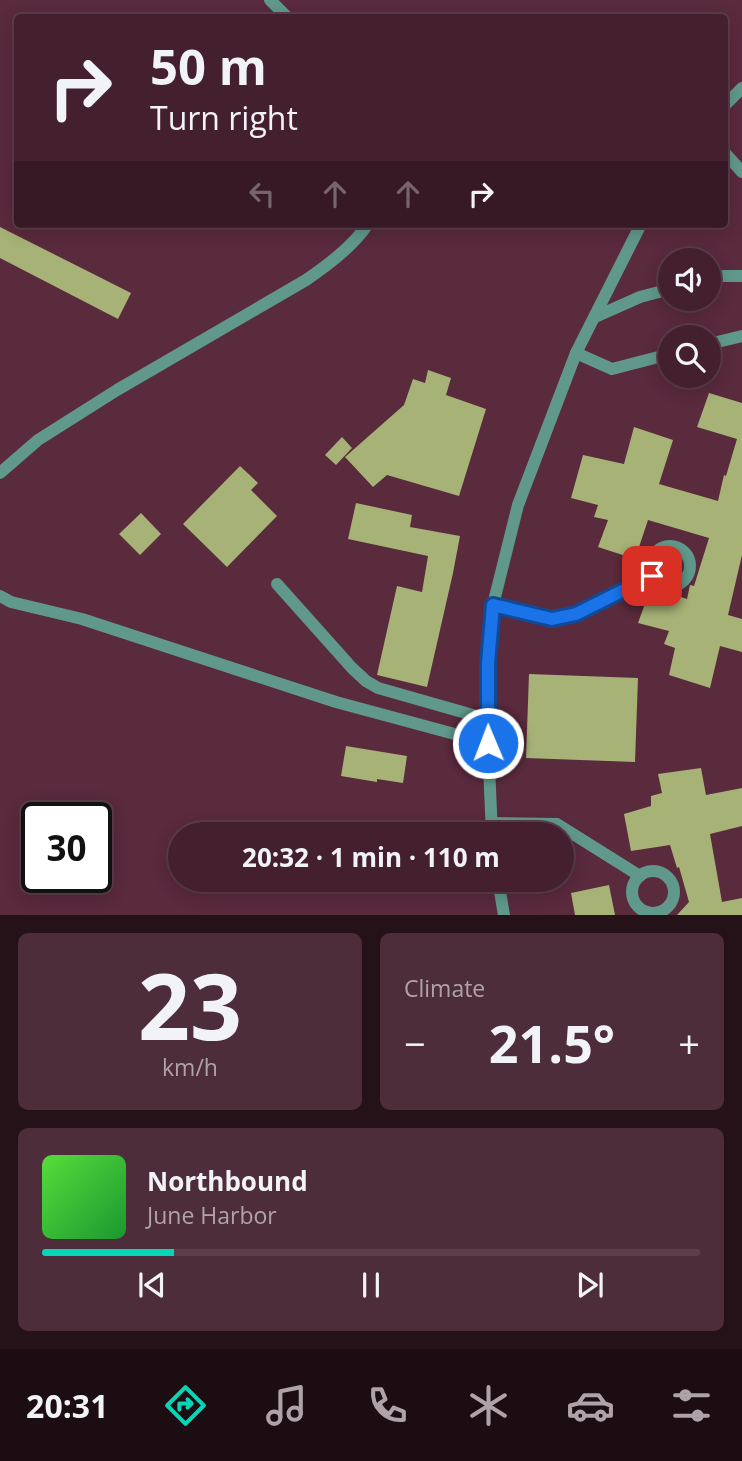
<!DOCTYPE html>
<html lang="en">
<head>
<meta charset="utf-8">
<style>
	body { margin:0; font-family:"Open Sans",sans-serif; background:#4e2d3a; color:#f1f3f6; height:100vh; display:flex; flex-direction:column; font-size:26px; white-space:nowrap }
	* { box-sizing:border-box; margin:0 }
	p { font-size:23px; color:#afa3aa }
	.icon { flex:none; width:38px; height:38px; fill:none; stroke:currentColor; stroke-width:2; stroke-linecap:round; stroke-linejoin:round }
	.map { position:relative; height:915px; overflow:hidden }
	.details { display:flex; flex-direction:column; gap:18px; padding:18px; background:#251219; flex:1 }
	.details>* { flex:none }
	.hud { position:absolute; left:14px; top:14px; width:714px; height:214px; border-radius:7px; box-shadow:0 4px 18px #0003,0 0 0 2px #5c3e4a; background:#44202e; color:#f1f3f6; overflow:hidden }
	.controls { position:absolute; left:658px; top:248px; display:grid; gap:14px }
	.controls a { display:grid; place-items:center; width:63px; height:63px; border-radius:50%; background:#44202e; box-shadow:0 4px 18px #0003,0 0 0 2px #5c3e4a; font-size:35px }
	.speed { position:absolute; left:21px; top:802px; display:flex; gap:14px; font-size:35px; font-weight:700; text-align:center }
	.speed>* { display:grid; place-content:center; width:91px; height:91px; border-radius:50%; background:#44202e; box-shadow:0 4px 18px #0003,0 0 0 2px #5c3e4a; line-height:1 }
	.speed .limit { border:4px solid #111; border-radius:10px; background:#fff; color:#111 }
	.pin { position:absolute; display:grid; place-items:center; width:60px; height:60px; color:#fff; margin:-30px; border-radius:14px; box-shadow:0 4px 10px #0006 }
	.me { position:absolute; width:77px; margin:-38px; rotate:359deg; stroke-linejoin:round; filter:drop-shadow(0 0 5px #0008) }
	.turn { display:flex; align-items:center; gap:24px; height:147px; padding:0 21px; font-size:32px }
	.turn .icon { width:91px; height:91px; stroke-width:2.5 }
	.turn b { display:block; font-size:49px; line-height:60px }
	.lanes { display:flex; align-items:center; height:66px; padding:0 21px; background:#0003; justify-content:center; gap:35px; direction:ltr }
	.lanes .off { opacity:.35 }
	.big { font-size:52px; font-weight:700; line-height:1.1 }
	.details .card { flex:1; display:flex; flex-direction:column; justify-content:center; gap:10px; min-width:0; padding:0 24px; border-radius:10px; background:#4e2d3a }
	.details .dial { align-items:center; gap:0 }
	.dial b { font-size:91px; line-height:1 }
	.song { display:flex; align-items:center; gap:21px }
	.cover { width:84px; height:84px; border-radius:10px; background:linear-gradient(135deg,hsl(110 70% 55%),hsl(130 70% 35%)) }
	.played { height:7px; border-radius:4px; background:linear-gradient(90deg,#07d5b6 20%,#5c3e4a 20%) }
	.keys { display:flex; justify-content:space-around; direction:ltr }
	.heat { display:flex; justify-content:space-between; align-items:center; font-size:38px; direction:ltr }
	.details .tiles { flex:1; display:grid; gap:18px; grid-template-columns:1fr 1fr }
	.card:last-child { grid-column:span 2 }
	.trip { position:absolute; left:168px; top:822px; width:406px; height:70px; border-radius:35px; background:#44202e; box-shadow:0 4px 18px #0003,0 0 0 2px #5c3e4a; font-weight:700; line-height:70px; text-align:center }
	.tab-bar { display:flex; height:112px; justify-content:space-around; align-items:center; background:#1b0d12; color:#afa3aa }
	.tab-bar .icon { width:49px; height:49px }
	.tab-bar .active { color:#07d5b6 }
	.tab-bar b { font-size:32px; color:#f1f3f6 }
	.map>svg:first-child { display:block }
	.building { fill:#a7b277 }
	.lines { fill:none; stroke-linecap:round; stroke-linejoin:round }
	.minor { stroke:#60998b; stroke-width:12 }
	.route-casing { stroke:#114b97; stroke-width:18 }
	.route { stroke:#1a73e8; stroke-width:12 }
</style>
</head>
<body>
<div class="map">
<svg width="742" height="915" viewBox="0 0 742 915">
	<rect width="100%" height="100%" fill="#5a2a3d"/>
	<g class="building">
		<polygon points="0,227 131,293 118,319 0,258"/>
		<polygon points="428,370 451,378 446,395 486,409 459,496 387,475 373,487 345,457 404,405 413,379 425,383"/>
		<polygon points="709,393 742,403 742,555 728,615 742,619 742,652 720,646 710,688 669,675 675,648 664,644 669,631 638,623 651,587 687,599 690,585 694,586 709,538 648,520 635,559 598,547 608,520 594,517 598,505 571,498 583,455 624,464 634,427 673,440 659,484 718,501 724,475 726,476 737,439 697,427"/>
		<polygon points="342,437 352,448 336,465 325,455"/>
		<polygon points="240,466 258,483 251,490 277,516 227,567 183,524"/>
		<polygon points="356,503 412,515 410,527 460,536 453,573 427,687 377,675 397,586 422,592 428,556 348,539"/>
		<polygon points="141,513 161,534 140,555 119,534"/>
		<polygon points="529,674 638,678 635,762 526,758"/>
		<polygon points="346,746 407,756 403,783 377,779 377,782 341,776"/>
		<polygon points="701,768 706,795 742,788 742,826 710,834 722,902 742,898 742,915 677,915 689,902 679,867 677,868 670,845 631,851 624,814 651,806 651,796 662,793 658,774"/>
		<polygon points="609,885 615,915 575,915 571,893"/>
	</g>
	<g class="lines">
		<g class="minor">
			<polyline points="270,0 288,18"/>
			<polyline points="724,106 742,88"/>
			<polyline points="724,152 742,172"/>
			<polyline points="709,278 715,276 742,276"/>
			<polyline points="595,317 640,297 670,289"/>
			<polyline points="709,344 742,336"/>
			<polyline points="576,353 612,369 670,354"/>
			<path d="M 0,473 L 38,440 L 117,390 L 306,280 C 329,264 352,247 368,224"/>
			<circle cx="670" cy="566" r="20"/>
			<polyline points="277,584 352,668 366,681 378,688 487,719"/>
			<polyline points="0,596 11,602 82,619 336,702 488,743"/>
			<polyline points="493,605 552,619 576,614 652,576"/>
			<polyline points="491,823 557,824 640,876"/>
			<polyline points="492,835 487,719 488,663 493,605 518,505 576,353 641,224"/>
			<circle cx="653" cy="892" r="21"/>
			<polyline points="498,880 504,915"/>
		</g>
	</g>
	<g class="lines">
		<defs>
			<polyline id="route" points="488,743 488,663 493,605 552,619 576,614 652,576"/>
		</defs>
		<use href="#route" class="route-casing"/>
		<use href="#route" class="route"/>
	</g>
</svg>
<div class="controls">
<a><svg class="icon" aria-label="sound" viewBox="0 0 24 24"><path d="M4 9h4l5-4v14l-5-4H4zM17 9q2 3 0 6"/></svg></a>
<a><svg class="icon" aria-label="search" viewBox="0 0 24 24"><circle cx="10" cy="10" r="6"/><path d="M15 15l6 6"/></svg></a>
</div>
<div class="speed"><div class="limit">30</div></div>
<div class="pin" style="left:652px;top:576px;background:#d93025"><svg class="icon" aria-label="arrive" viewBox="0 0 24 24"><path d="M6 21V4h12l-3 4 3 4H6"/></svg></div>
<svg class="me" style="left:488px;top:743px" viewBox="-20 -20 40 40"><circle r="17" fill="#1a73e8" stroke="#fff" stroke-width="3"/><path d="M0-11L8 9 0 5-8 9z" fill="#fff"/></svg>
<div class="trip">20:32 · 1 min · 110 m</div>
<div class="hud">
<div class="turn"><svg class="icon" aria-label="right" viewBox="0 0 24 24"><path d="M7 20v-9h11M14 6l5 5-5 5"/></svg><div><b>50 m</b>Turn right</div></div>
<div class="lanes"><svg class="icon off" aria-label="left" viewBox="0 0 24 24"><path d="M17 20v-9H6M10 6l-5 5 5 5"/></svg><svg class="icon off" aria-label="ahead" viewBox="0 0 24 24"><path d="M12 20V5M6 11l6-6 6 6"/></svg><svg class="icon off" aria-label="ahead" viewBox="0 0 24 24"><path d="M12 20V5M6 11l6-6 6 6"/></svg><svg class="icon" aria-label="right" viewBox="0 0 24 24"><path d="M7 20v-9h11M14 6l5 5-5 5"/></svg></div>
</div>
</div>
<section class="details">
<div class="tiles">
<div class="card dial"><b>23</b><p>km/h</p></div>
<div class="card"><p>Climate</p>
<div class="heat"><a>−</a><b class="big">21.5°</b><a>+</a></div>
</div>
<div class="card">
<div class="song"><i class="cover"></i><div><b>Northbound</b><p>June Harbor</p></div></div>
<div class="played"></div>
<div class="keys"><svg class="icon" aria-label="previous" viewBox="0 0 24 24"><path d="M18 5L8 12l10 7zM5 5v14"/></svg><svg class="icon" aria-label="pause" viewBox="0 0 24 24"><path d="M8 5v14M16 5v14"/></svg><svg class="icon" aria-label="next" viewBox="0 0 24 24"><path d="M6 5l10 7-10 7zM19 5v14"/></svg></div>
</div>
</div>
</section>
<nav class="tab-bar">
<b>20:31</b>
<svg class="icon active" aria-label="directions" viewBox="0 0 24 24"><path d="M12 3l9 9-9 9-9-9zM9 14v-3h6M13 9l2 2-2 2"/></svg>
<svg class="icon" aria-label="music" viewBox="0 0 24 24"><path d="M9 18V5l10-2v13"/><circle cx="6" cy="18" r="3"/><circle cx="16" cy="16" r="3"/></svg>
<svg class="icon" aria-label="phone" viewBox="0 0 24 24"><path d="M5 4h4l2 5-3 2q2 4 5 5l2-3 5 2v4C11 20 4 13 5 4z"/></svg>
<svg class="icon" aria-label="climate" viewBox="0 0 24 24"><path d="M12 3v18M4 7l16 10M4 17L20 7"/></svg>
<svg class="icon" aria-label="car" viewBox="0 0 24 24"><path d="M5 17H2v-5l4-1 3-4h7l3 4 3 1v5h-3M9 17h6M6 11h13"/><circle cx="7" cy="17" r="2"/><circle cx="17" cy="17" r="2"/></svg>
<svg class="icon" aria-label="filters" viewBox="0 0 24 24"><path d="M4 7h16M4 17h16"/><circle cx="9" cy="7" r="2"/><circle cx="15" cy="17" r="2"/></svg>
</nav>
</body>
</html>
